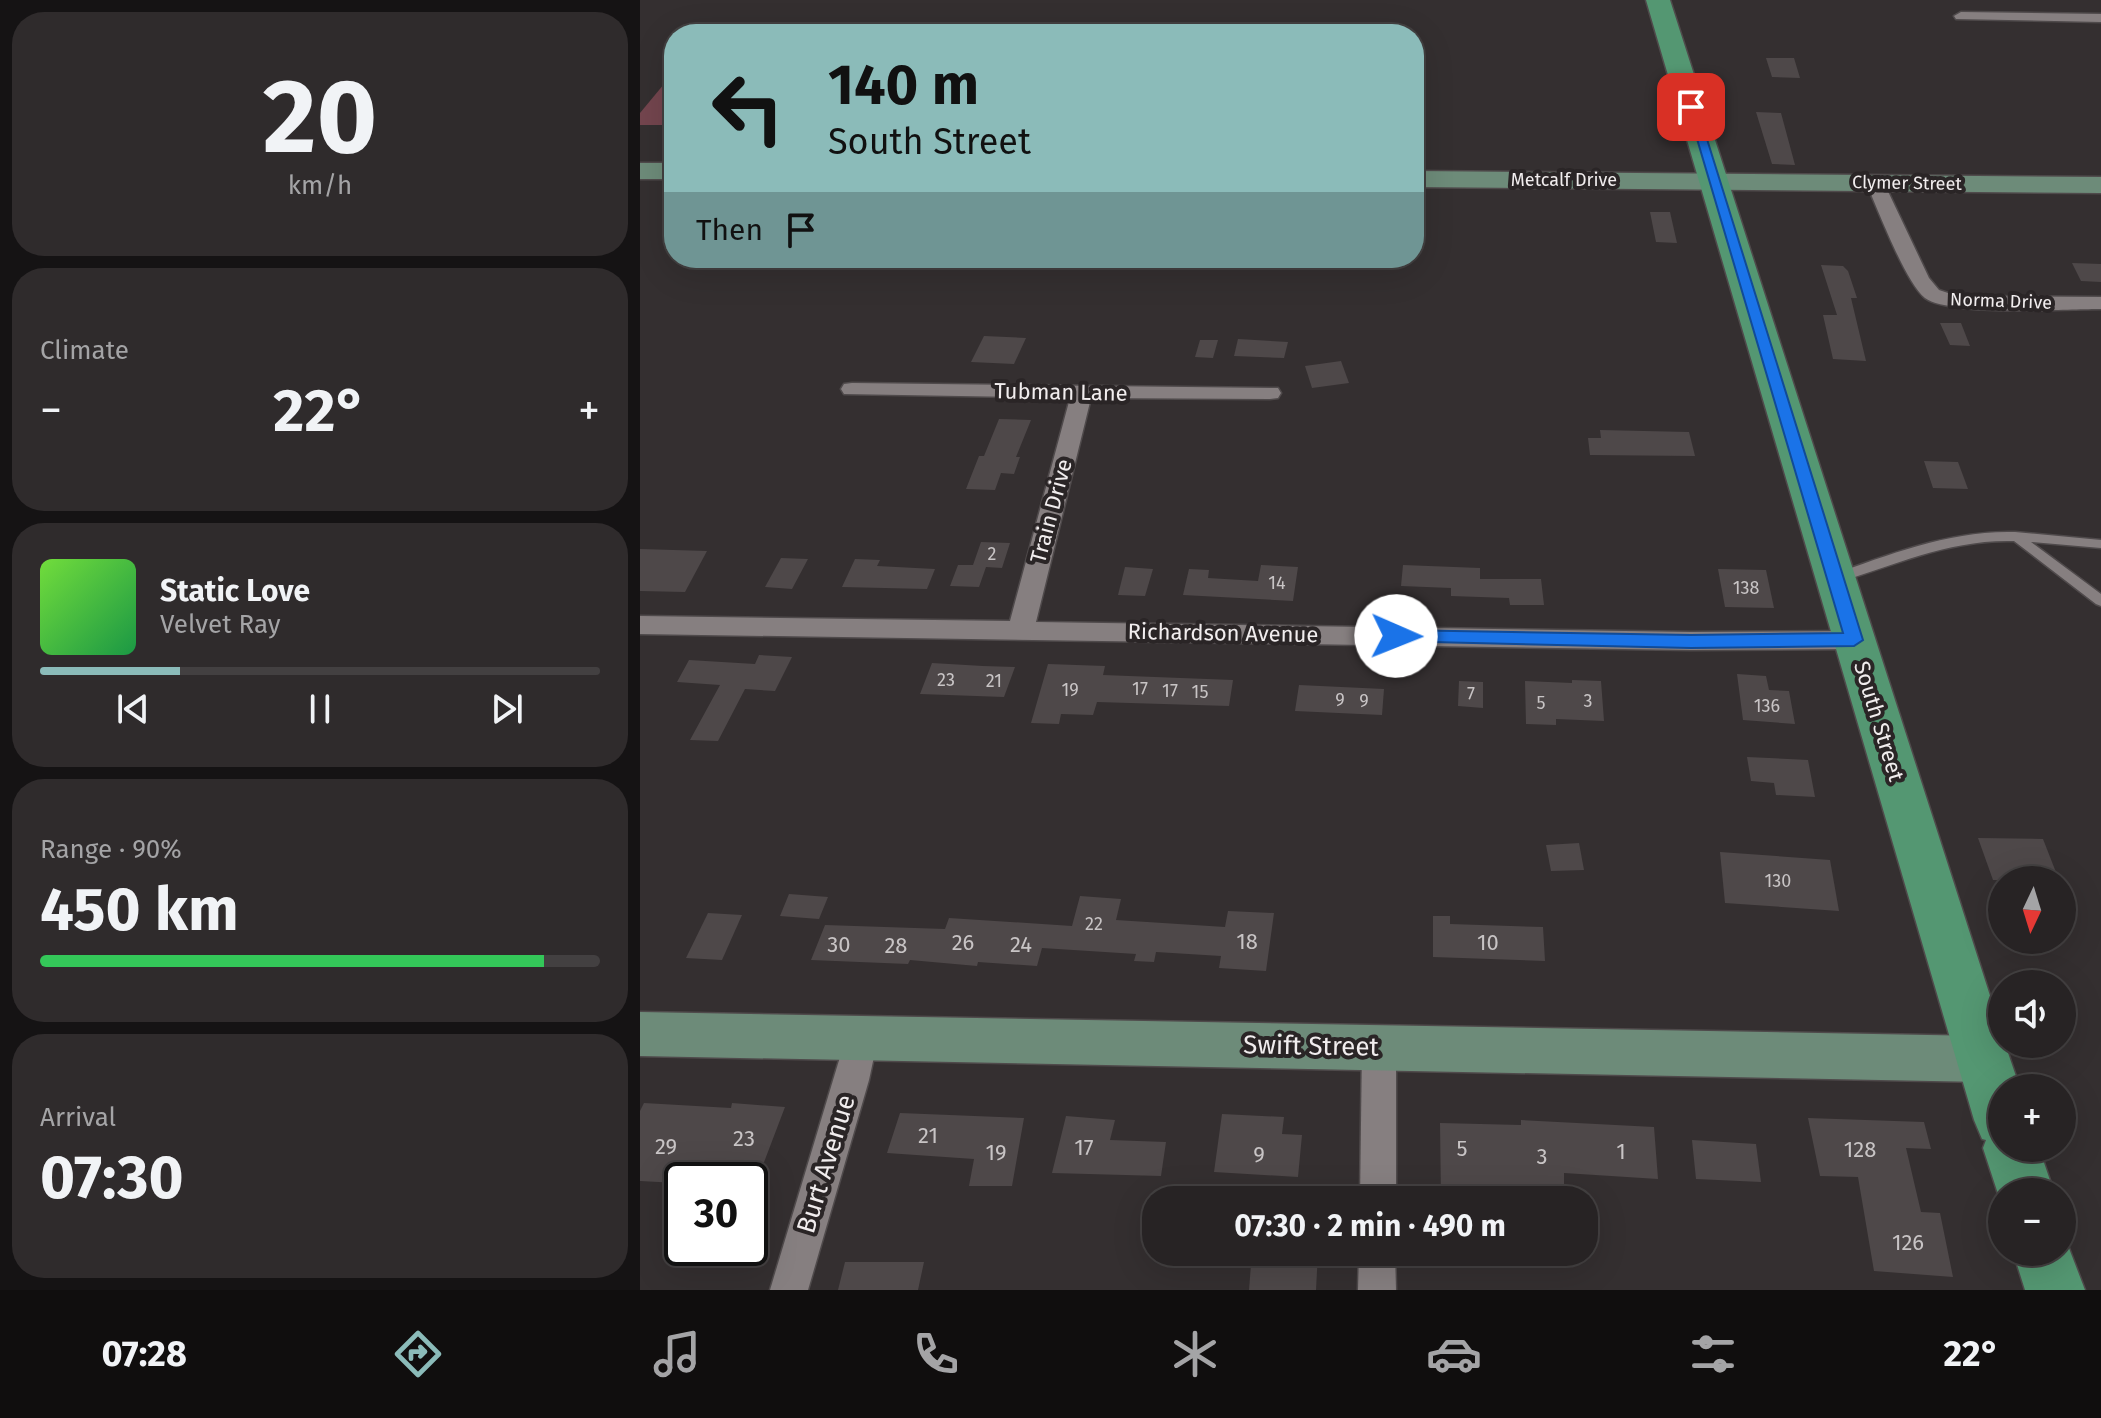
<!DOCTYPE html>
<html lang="en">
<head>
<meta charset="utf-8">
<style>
	body { margin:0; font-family:"Fira Sans",sans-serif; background:#2f2b2c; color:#f1f3f6; height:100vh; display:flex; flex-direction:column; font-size:30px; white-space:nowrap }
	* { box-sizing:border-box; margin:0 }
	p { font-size:26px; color:#a4a4a6 }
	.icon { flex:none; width:44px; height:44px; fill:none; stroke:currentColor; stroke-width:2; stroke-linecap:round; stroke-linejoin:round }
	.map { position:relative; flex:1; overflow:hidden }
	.panel { display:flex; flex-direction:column; gap:12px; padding:12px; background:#151314; width:640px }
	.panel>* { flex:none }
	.guide { position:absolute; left:24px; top:24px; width:760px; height:244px; border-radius:32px; box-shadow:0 8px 32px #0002,0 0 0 2px #434041; background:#8bbbb9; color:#111; overflow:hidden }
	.needle { width:52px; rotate:184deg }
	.controls { position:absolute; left:1348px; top:866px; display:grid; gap:16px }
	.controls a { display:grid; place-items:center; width:88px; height:88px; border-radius:50%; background:#272324; box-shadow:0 8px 32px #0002,0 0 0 2px #434041; font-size:40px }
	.speed { position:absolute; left:24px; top:1162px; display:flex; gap:16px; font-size:40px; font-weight:700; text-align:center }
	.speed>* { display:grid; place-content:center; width:104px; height:104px; border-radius:50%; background:#272324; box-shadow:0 8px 32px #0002,0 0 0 2px #434041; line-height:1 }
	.speed .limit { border:4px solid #111; border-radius:12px; background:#fff; color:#111 }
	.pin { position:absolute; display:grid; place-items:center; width:68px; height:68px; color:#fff; margin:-34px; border-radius:16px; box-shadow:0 4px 12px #0006 }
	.me { position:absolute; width:88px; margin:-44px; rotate:91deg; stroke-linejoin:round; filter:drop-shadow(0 0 6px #0008) }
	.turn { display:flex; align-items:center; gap:28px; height:168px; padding:0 32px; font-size:36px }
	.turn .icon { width:104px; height:104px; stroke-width:2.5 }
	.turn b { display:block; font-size:56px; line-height:68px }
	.then { display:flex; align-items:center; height:76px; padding:0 32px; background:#0003; gap:16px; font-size:30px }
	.big { font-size:60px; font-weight:700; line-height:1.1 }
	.panel .tile { flex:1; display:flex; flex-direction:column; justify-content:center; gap:12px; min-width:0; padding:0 28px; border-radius:32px; background:#2f2b2c }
	.panel .dial { align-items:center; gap:0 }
	.dial b { font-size:104px; line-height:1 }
	.song { display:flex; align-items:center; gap:24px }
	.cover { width:96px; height:96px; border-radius:12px; background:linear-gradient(135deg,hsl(100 70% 55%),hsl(140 70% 35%)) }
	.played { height:8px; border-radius:4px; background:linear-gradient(90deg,#8bbbb9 25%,#434041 25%) }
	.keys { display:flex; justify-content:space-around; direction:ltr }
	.heat { display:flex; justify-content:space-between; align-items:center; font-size:44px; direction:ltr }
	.charge { height:12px; border-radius:6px; background:linear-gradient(90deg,#34c759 90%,#434041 0) }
	.trip { position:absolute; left:502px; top:1186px; width:456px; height:80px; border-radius:32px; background:#272324; box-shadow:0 8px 32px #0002,0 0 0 2px #434041; font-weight:700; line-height:80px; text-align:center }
	.tabs { display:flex; height:128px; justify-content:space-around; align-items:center; background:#100e0e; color:#a4a4a6 }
	.tabs .icon { width:56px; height:56px }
	.tabs .current { color:#8bbbb9 }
	.tabs b { font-size:36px; color:#f1f3f6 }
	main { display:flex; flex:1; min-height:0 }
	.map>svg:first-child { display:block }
	.green { fill:#73454e }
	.building { fill:#4e4849 }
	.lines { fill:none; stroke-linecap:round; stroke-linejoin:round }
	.lane-casing { stroke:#4f4a4b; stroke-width:3 }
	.street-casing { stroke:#4f4a4b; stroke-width:3 }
	.secondary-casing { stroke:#4f4a4b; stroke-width:3 }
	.primary-casing { stroke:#4f4a4b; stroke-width:3 }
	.lane { fill:#867f80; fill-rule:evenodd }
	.street { fill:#867f80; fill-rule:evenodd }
	.secondary { fill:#6d8b79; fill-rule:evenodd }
	.primary { fill:#549772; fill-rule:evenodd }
	.route { fill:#1a73e8; stroke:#114b97; stroke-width:2 }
	.labels { text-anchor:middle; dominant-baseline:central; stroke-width:8; stroke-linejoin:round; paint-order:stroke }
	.far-street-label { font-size:18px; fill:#f1edee; stroke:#2a2526 }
	.number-label { font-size:18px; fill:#c8c4c5 }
	.street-label { font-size:22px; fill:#f1edee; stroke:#2a2526 }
	.near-number-label { font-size:22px; fill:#c8c4c5 }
	.near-street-label { font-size:26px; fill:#f1edee; stroke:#2a2526 }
</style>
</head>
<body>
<main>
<section class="panel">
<div class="tile dial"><b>20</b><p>km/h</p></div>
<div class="tile"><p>Climate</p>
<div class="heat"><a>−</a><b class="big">22°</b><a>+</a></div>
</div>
<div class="tile">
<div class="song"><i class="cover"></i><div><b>Static Love</b><p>Velvet Ray</p></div></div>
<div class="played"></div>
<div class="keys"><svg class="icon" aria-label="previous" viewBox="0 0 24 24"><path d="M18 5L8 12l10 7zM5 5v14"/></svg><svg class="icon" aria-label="pause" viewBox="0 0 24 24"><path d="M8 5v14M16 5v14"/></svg><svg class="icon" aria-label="next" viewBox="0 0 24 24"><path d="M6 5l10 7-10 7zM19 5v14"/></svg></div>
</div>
<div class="tile"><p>Range · 90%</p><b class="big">450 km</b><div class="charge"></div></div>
<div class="tile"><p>Arrival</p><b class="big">07:30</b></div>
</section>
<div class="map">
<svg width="1461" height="1290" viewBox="0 0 1461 1290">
	<rect width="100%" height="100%" fill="#342f30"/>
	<g class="green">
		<polygon points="236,27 331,28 327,34 232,34"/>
		<polygon points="34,72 34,125 0,125 0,113"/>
	</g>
	<g class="building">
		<polygon points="1126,58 1154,58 1160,78 1132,77"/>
		<polygon points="1116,112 1141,113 1155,165 1132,164"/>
		<polygon points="1010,212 1030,212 1037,243 1016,242"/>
		<polygon points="1432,263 1461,264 1461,282 1441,281"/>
		<polygon points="1181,265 1203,266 1208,271 1217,298 1211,298 1226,361 1193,359 1183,315 1197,315"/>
		<polygon points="1300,323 1321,323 1330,346 1310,345"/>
		<polygon points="344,336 386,338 374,364 331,362"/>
		<polygon points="598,339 648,342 644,358 594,356"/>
		<polygon points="560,340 578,340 573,358 555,357"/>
		<polygon points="701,361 709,383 672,388 665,366"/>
		<polygon points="359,419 391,420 376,457 380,457 374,474 361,473 355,490 326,489 339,456 344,456"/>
		<polygon points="960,430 1049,432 1055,456 950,455 948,438 961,438"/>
		<polygon points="1284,461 1318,462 1328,489 1293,488"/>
		<polygon points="341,542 370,543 362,568 346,567 339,587 310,586 318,565 333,565"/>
		<polygon points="0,549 67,551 45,592 0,591"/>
		<polygon points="141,558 168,559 152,589 125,587"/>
		<polygon points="215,559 240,560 237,566 295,569 287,589 202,587"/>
		<polygon points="621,565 658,567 653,601 543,595 549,569 569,570 568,578 618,581"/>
		<polygon points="763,565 840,568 840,579 901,579 904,605 870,605 869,598 811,596 811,588 761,586"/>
		<polygon points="485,567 513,569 505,596 478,595"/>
		<polygon points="1078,569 1126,570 1134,608 1085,607"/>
		<polygon points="119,655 152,657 135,691 105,689 78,741 50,740 80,685 37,682 49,660 115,664"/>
		<polygon points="292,663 343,666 375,667 364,697 280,694"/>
		<polygon points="408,664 465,666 463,675 593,680 589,706 457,702 453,715 421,714 419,724 391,723"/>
		<polygon points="1097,674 1126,676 1129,690 1149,691 1155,724 1103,720"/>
		<polygon points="932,680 961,681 964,721 916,719 916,725 886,724 885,681 932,683"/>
		<polygon points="819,681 843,682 843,708 818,706"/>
		<polygon points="659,685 744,689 742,715 655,711"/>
		<polygon points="1107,757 1168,760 1175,797 1136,795 1134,783 1111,781"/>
		<polygon points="1338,838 1403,839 1419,880 1353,880"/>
		<polygon points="939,843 944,870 911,871 906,845"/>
		<polygon points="1080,852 1190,860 1199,911 1085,903"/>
		<polygon points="149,894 188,897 179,919 140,916"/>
		<polygon points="440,896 481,899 476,920 585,927 588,911 634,913 626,971 579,968 581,956 516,952 514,962 494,961 496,954 402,948 397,966 338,962 337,966 270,960 268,964 171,960 185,925 305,929 309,918 432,926"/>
		<polygon points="68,913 102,915 82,960 46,958"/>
		<polygon points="793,916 810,916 810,924 903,927 905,961 793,957"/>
		<polygon points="4,1103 91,1108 92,1103 145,1107 118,1178 41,1172 37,1183 0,1181 0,1111"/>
		<polygon points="260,1113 384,1118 372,1186 329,1186 334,1159 247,1153"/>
		<polygon points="582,1114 644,1117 642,1134 662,1135 658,1177 574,1172"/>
		<polygon points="426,1116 475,1120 470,1140 526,1142 521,1176 412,1173"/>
		<polygon points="1168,1118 1284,1122 1291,1149 1266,1148 1281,1212 1300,1213 1313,1277 1234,1271 1218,1177 1180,1176"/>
		<polygon points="881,1120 1014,1127 1018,1179 924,1173 924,1192 866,1188 866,1200 801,1200 800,1123 881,1125"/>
		<polygon points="1052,1140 1116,1144 1121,1182 1056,1179"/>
		<polygon points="612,1252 678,1252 676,1290 609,1290"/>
		<polygon points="205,1262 284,1262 278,1290 198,1290"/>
	</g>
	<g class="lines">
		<defs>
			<path id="lane" d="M 1375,532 L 1461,540 L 1461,548 L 1391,542 L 1461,594 L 1461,606 L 1456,604 L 1374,541 C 1310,539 1255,565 1196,583 L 1189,578 L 1191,575 C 1251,554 1311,530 1375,532 Z"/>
			<g id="street">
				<polygon points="1321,12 1461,14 1461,22 1316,19 1314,16"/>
				<path d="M 1235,178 L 1244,183 L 1289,278 L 1299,290 L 1317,296 L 1461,297 L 1461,309 C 1426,309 1309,316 1285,298 C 1265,282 1238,209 1226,183 Z"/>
				<polygon points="212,383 638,388 641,393 638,398 630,399 451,398 396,622 1051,632 1214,631 1223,633 1227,640 1223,647 1214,649 1051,650 0,634 0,616 370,621 430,398 204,394 201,389 204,384"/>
				<polygon points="221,1023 233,1027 238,1038 229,1080 168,1290 130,1290 209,1027"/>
				<polygon points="739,1032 751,1036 756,1047 756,1200 720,1200 722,1047 727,1036"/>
				<polygon points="719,1252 755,1252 756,1290 718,1290"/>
			</g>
			<g id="secondary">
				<rect x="0" y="163" width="34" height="16"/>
				<polygon points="774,171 1461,177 1461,193 774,187"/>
				<polygon points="0,1012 1343,1036 1360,1043 1367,1059 1360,1075 1343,1082 0,1056"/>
			</g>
			<g id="primary">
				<polygon points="1006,0 1030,0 1362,1033 1362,1044 1365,1044 1380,1088 1362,1088 1362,1148 1399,1148 1414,1192 1362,1192 1362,1206 1343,1148 1346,1140 1342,1139 1334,1120"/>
				<polygon points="1422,1230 1445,1290 1385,1290 1373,1252 1422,1252"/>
			</g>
		</defs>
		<use href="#lane" class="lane-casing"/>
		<use href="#street" class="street-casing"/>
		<use href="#secondary" class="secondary-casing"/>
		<use href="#primary" class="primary-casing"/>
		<use href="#lane" class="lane"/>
		<use href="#street" class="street"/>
		<use href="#secondary" class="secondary"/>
		<use href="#primary" class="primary"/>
	</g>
	<polygon class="route" points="1047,105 1057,107 1223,640 1214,646 1051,648 749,641 747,636 756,630 1051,635 1203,633"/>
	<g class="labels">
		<g class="far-street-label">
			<text x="924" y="180">Metcalf Drive</text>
			<text transform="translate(1267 183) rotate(1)">Clymer Street</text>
			<text transform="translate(1361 301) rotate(2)">Norma Drive</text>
		</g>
		<g class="number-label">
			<text x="352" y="554">2</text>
			<text x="637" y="583">14</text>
			<text x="1106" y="588">138</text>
			<text x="306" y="680">23</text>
			<text x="354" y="681">21</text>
			<text x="500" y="689">17</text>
			<text x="430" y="690">19</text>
			<text x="530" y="691">17</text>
			<text x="560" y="692">15</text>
			<text x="831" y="694">7</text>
			<text x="700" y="700">9</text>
			<text x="724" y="701">9</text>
			<text x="948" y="701">3</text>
			<text x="901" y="703">5</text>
			<text x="1127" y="706">136</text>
			<text x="1138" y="881">130</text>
			<text x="454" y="924">22</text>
		</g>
		<g class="street-label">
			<text transform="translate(421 392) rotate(1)">Tubman Lane</text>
			<text transform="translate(411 511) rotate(-75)">Train Drive</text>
			<text transform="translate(583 633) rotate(1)">Richardson Avenue</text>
			<text transform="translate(1239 721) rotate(73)">South Street</text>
		</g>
		<g class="near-number-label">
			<text x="607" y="941">18</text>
			<text x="323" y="942">26</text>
			<text x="848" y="942">10</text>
			<text x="199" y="944">30</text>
			<text x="381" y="944">24</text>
			<text x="256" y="945">28</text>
			<text x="288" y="1135">21</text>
			<text x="104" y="1138">23</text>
			<text x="26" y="1146">29</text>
			<text x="444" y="1147">17</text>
			<text x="822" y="1148">5</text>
			<text x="1220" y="1149">128</text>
			<text x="981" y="1151">1</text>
			<text x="356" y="1152">19</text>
			<text x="619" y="1154">9</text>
			<text x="902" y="1156">3</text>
			<text x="1268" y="1242">126</text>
		</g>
		<g class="near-street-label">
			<text transform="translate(671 1046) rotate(1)">Swift Street</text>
			<text transform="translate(186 1164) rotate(-73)">Burt Avenue</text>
		</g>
	</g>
</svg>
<div class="controls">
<a><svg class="needle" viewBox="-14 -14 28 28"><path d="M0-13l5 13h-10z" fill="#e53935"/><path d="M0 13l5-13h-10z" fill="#a4a4a6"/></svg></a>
<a><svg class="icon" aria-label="sound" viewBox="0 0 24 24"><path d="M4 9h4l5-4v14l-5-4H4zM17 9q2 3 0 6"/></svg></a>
<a>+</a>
<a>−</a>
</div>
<div class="speed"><div class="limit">30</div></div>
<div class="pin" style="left:1051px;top:107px;background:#d93025"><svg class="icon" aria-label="arrive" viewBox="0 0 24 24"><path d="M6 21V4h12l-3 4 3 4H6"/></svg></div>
<svg class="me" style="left:756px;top:636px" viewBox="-20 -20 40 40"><circle r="19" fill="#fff"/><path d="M0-13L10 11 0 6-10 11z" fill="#1a73e8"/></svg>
<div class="trip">07:30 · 2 min · 490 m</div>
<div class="guide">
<div class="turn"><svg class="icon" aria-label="left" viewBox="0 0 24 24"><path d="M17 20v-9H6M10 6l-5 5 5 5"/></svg><div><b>140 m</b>South Street</div></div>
<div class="then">Then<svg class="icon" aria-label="arrive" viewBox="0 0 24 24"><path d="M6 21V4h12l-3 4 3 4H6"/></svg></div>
</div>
</div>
</main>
<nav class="tabs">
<b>07:28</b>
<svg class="icon current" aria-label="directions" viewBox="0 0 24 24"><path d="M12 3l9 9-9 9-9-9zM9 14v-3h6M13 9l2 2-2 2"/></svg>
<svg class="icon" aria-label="music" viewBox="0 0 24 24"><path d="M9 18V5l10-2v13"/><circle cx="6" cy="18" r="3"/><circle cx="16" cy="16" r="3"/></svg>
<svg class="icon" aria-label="phone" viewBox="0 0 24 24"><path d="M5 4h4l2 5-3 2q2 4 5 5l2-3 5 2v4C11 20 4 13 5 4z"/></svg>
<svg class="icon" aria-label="climate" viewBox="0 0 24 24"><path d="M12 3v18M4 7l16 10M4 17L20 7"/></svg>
<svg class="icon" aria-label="car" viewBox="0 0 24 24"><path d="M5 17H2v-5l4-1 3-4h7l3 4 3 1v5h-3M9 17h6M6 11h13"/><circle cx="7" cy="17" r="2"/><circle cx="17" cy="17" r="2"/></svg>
<svg class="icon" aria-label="filters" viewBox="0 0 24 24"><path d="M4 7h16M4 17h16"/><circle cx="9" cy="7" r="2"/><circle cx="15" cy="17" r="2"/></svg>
<b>22°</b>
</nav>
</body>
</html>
